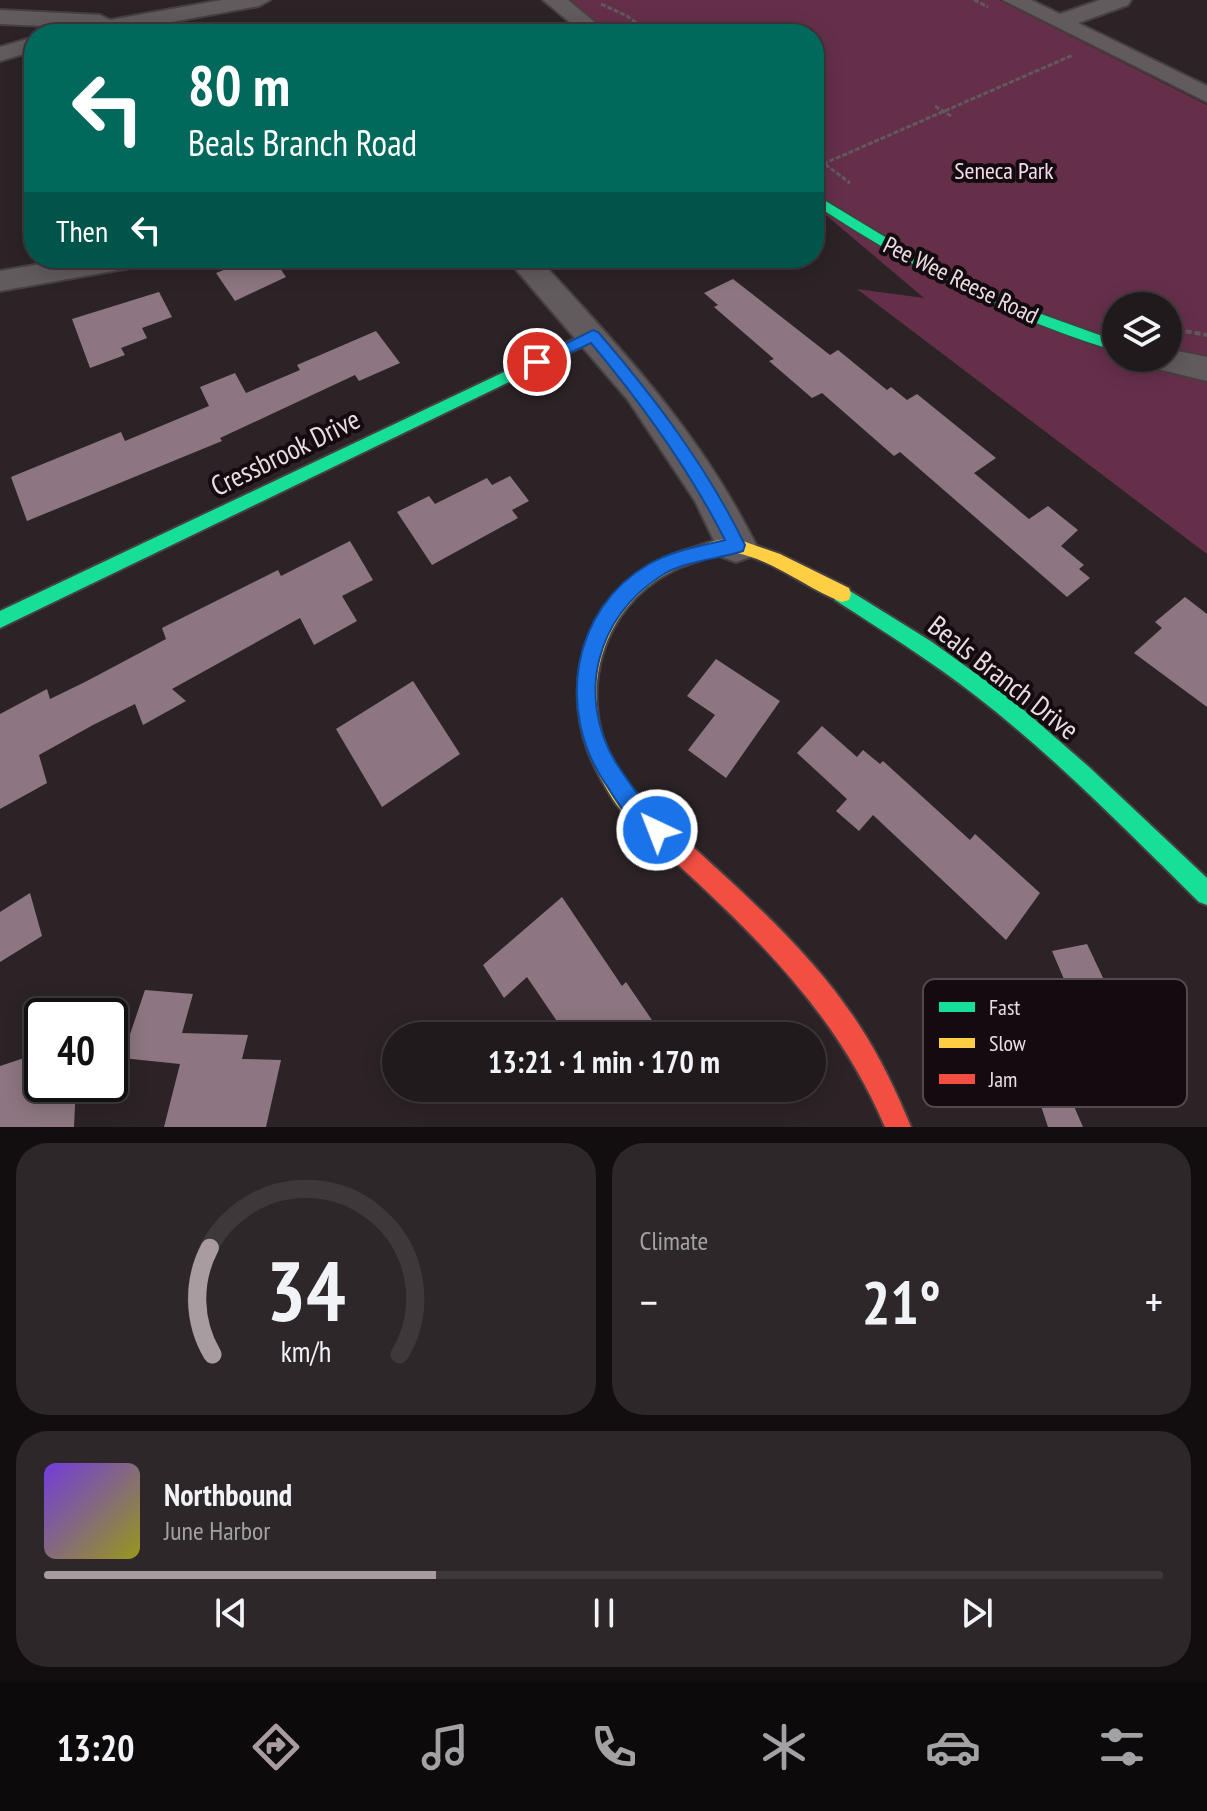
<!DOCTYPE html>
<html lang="en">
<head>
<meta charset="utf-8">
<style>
	body { margin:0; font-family:"PT Sans Narrow",sans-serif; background:#2d272a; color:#f1f3f6; height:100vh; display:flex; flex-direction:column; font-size:30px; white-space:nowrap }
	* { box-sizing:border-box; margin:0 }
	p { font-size:26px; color:#a2a1a4 }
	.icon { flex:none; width:44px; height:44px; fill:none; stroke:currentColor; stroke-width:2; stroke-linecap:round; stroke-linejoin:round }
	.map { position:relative; height:1127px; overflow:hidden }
	.details { display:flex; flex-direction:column; gap:16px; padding:16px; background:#120e10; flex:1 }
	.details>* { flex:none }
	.banner { position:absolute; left:24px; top:24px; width:800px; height:244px; border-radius:32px; box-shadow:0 4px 20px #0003,0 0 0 2px #3e383b; background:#00695c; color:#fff; overflow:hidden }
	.fabs { position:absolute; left:1102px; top:292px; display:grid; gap:16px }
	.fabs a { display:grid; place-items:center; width:80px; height:80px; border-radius:50%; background:#211a1d; box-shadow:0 4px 20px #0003,0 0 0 2px #3e383b; font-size:40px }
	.speed { position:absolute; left:24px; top:998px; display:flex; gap:16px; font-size:40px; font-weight:700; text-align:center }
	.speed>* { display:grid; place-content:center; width:104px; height:104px; border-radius:50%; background:#211a1d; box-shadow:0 4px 20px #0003,0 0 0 2px #3e383b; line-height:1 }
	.speed .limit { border:4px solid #111; border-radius:12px; background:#fff; color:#111 }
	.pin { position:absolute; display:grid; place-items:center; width:68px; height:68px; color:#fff; margin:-34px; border:4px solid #fff; border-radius:50%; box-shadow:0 2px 8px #0007 }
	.me { position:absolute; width:88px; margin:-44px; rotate:317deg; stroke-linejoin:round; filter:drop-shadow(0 0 6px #0008) }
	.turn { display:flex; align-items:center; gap:28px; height:168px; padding:0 32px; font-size:36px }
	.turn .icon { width:104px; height:104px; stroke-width:2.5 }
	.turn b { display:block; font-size:56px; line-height:68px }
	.then { display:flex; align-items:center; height:76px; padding:0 32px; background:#0003; gap:16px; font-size:30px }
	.big { font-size:60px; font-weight:700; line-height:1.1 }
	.details .card { flex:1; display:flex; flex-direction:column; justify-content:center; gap:12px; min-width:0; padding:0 28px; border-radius:32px; background:#2d272a }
	.details .dial { align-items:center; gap:0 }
	.dial svg { height:208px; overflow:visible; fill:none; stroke:#3e383b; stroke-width:7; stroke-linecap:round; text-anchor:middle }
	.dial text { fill:#f1f3f6; stroke:none }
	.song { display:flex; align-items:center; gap:24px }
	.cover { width:96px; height:96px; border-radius:12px; background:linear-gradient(135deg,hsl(260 70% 55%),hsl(60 70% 35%)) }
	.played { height:8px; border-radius:4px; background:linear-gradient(90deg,#a89ca1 35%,#3e383b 35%) }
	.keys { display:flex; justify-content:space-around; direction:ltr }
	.heat { display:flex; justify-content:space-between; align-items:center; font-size:44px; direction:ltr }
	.details .tiles { flex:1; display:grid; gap:16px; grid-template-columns:1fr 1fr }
	.card:last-child { grid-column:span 2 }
	.trip { position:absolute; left:382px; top:1022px; width:444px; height:80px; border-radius:40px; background:#211a1d; box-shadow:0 4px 20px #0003,0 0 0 2px #3e383b; font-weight:700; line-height:80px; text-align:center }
	.dock { display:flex; height:128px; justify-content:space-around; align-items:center; background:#0d0a0c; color:#a2a1a4 }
	.dock .icon { width:56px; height:56px }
	.dock .on { color:#a89ca1 }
	.dock b { font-size:36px; color:#f1f3f6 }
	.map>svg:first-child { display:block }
	.green { fill:#652f4a; fill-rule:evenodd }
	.building { fill:#8d7681 }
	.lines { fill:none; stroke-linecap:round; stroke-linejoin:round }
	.street-casing { stroke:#473f42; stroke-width:4 }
	.fast-casing { stroke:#473f42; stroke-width:4 }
	.slow-casing { stroke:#473f42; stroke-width:4 }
	.jam-casing { stroke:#473f42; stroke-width:4 }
	.path-far1 { stroke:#61595d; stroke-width:3; stroke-dasharray:5 2; stroke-linecap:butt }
	.path { stroke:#61595d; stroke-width:4; stroke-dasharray:6 3; stroke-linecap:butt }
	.street { fill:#625b5e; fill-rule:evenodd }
	.fast { fill:#16e098; fill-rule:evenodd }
	.slow { fill:#ffcf43; fill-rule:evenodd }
	.jam { fill:#f24e42; fill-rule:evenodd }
	.route { fill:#1a73e8; stroke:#114b97; stroke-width:2 }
	.labels { text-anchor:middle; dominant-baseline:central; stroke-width:8; stroke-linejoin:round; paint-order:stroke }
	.far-park-label { font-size:24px; fill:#f5dce6; stroke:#130b0f }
	.far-street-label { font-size:24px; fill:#eadde2; stroke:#130b0f }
	.street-label { font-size:28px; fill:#eadde2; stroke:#130b0f }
	.key { fill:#130b0f; stroke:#544a4e; stroke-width:2 }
	.key-label { font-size:22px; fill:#eadde2 }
</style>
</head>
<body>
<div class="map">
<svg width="1207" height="1127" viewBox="0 0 1207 1127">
	<rect width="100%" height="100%" fill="#2c2327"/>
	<path class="green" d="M 570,0 L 999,0 L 1207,105 L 1207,554 L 857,289 L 924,298 L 814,205 L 814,34 L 610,34 ZM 1116,306 L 1168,306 L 1168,358 L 1116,358 Z"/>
	<g class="building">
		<polygon points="255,258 273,258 286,277 235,301 216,273"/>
		<polygon points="733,279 830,355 838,350 887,390 891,387 907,400 917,394 996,458 974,473 1029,519 1048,506 1078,530 1061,546 1084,565 1079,569 1090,578 1067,597 900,452 894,456 822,393 812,398 769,361 774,359 714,307 718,305 704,293"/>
		<polygon points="159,292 172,317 142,328 147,338 121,348 125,355 90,368 72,319"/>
		<polygon points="376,331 400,363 359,381 355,375 220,438 222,441 27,521 11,477 121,432 125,441 209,406 200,387 235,373 246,393 300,370 297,365"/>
		<polygon points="510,476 529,501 512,510 518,518 432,565 397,512 429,496 435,504 487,478 492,485"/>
		<polygon points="350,541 373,580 342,596 357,621 314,645 300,618 172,689 186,701 143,725 135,704 93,725 39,755 47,783 0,809 0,714 47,689 50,699 85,682 166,639 162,628 278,570 281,576"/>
		<polygon points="1185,597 1207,614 1207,707 1134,653 1162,628 1155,622"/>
		<polygon points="716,659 780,701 726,778 688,750 715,715 687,696"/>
		<polygon points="413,681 460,754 382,807 336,729"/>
		<polygon points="822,726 857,757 863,750 880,764 883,761 970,840 975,834 1040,893 1006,940 873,815 859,831 836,811 847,799 797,753"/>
		<polygon points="30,893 42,936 0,962 0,912"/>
		<polygon points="562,897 622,986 626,982 654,1023 641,1036 567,1036 527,977 504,998 483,965"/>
		<polygon points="1087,944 1115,1003 1120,1002 1140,1045 1056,1065 1083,1127 1048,1127 1035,1088 1015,1094 994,1038 1037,1028 1026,1001 1069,991 1052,951"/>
		<polygon points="145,990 193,994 182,1033 248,1035 242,1059 281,1060 266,1127 164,1127 180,1064 122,1058"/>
		<polygon points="42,1052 42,1084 76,1084 74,1127 0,1127 0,1066"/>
	</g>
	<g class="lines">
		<defs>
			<g id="street">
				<polygon points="222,0 270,0 259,6 106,34 57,34 69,27 0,24 0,10 100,15 110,20"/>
				<polygon points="543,0 568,0 609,34 584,34"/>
				<polygon points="1003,0 1031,0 1060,14 1100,0 1131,0 1128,5 1078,23 1207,86 1207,102"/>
				<polygon points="34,37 34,51 0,61 0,47"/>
				<polygon points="74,258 145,258 141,265 130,268 0,291 0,271"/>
				<path d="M 506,258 L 538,258 C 622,350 700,432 756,545 L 750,557 L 736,562 L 722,557 L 695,501 L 628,400 Z"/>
				<polygon points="1168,349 1207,357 1207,381 1145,366 1140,358 1168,358"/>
			</g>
			<g id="fast">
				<path d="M 814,194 L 890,240 L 964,280 L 1041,314 L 1116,341 L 1116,351 C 1008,319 908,266 814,204 Z"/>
				<polygon points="593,330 598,331 598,339 0,628 0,611"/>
				<path d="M 842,586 L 932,642 L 1011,699 L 1089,767 L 1207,878 L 1207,905 L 1199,902 C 1127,831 1056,758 976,696 C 931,661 883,631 835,600 L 833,594 L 835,588 Z"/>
			</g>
			<path id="slow" d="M 737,539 L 780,554 L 849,588 L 851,594 L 849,600 L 842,602 C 807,589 774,560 736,553 C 723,551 708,558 695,562 C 622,584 583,658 601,731 C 606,749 617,770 629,785 C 637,794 646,802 651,814 L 648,822 L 640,825 C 622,818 610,795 601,779 C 549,688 586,578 689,549 C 705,544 721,537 737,539 Z"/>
			<path id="jam" d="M 640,803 L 648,806 C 722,875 806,942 861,1028 C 881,1059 897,1093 911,1127 L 885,1127 C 829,996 733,916 632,822 L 629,814 L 632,806 Z"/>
		</defs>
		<use href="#street" class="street-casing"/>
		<use href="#fast" class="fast-casing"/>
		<use href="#slow" class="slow-casing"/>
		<use href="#jam" class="jam-casing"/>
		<g class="path-far1">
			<polyline points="974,0 988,7"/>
			<polyline points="601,4 627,16 651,34"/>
			<polyline points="935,106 951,116"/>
			<polyline points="814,156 850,183"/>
			<polyline points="823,164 1073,55"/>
		</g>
		<polyline class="path" points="1168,328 1207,335"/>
		<use href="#street" class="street"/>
		<use href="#fast" class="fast"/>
		<use href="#slow" class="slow"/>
		<use href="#jam" class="jam"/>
	</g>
	<path class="route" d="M 593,330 L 598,332 C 655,398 707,467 745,545 L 743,551 C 716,560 685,560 661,576 C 596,617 576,697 616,763 C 625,776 634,791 645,803 C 653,813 664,818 668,830 L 665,838 L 657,841 C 633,831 619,804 605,783 C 556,711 571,609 649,564 C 672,551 699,546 725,540 C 689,469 642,404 591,343 L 542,366 L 537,368 L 529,362 Z"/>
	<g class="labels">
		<g class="far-park-label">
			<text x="1004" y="170">Seneca Park</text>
		</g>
		<g class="far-street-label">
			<text transform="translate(961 280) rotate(26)">Pee Wee Reese Road</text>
		</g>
		<g class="street-label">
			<text transform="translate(285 452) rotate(-26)">Cressbrook Drive</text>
			<text transform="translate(1004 677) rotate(38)">Beals Branch Drive</text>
		</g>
	</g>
	<rect x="923" y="979" width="264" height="128" rx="12" class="key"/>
	<rect x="939" y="1002" width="36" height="10" fill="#16e098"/>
	<rect x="939" y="1038" width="36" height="10" fill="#ffcf43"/>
	<rect x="939" y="1074" width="36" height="10" fill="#f24e42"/>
	<g class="key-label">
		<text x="989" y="1015">Fast</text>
		<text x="989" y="1051">Slow</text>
		<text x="989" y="1087">Jam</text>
	</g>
</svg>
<div class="fabs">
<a><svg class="icon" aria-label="layers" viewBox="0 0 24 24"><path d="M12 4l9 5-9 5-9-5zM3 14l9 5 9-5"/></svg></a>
</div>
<div class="speed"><div class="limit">40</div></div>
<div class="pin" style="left:537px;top:362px;background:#d93025"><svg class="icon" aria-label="arrive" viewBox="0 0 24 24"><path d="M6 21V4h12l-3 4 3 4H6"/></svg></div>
<svg class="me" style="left:657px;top:830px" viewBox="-20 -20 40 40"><circle r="17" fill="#1a73e8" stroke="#fff" stroke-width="3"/><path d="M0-11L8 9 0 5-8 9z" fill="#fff"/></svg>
<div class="trip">13:21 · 1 min · 170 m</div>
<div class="banner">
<div class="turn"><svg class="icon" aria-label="left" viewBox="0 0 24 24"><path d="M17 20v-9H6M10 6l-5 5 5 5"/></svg><div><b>80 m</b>Beals Branch Road</div></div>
<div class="then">Then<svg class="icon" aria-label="left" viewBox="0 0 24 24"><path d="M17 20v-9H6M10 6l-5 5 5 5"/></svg></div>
</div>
</div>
<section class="details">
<div class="tiles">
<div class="card dial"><svg viewBox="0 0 100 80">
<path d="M14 69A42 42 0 1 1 86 69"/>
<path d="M14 69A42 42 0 0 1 13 28" stroke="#a89ca1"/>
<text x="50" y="56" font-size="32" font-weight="700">34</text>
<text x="50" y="72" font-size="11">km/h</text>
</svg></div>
<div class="card"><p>Climate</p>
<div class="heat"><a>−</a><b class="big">21°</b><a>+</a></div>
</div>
<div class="card">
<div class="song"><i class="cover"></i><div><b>Northbound</b><p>June Harbor</p></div></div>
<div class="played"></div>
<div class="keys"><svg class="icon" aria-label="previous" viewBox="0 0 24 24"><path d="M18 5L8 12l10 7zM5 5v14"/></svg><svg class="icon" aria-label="pause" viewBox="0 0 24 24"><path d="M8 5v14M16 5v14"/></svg><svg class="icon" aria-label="next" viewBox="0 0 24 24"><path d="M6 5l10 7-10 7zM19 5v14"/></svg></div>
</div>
</div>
</section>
<nav class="dock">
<b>13:20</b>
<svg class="icon on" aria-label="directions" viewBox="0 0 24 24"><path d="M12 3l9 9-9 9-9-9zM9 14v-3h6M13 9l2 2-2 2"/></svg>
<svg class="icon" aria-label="music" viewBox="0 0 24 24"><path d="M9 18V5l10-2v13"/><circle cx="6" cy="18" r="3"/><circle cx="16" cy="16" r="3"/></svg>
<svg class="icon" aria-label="phone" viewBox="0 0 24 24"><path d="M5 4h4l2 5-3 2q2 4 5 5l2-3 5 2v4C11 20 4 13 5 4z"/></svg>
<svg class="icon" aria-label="climate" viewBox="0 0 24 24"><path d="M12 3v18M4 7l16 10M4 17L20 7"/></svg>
<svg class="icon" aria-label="car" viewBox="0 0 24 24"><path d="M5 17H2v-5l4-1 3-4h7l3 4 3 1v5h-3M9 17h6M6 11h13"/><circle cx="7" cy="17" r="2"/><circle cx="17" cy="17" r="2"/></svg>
<svg class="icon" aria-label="filters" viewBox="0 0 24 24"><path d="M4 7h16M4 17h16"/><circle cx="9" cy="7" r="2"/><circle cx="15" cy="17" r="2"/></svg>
</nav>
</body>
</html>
